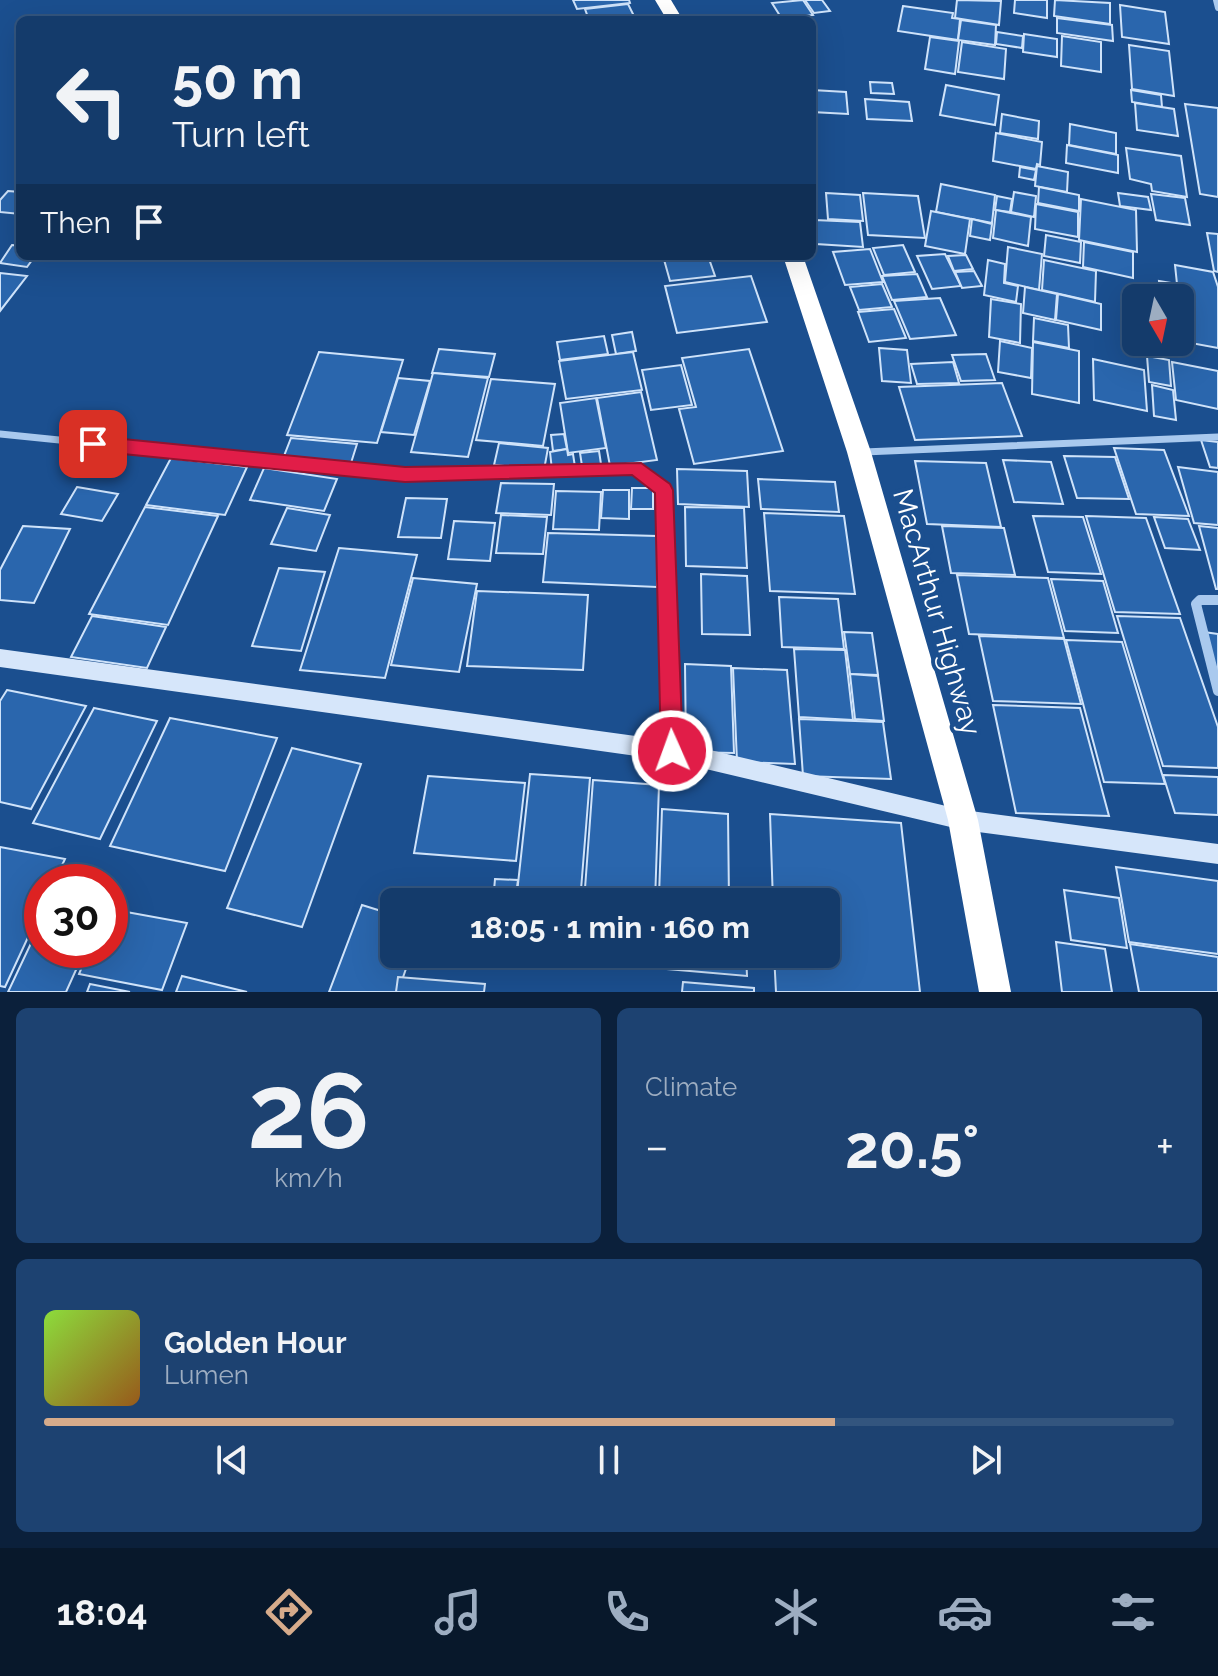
<!DOCTYPE html>
<html lang="en">
<head>
<meta charset="utf-8">
<style>
	body { margin:0; font-family:Raleway,sans-serif; background:#1d4271; color:#f1f3f6; height:100vh; display:flex; flex-direction:column; font-size:30px; white-space:nowrap }
	* { box-sizing:border-box; margin:0 }
	p { font-size:26px; color:#9dadc1 }
	.icon { flex:none; width:44px; height:44px; fill:none; stroke:currentColor; stroke-width:2; stroke-linecap:round; stroke-linejoin:round }
	.map { position:relative; height:992px; overflow:hidden }
	.details { display:flex; flex-direction:column; gap:16px; padding:16px; background:#0b203b; flex:1 }
	.details>* { flex:none }
	.guide { position:absolute; left:16px; top:16px; width:800px; height:244px; border-radius:12px; box-shadow:0 8px 32px #0002,0 0 0 2px #33557e; background:#143b6b; color:#f1f3f6; overflow:hidden }
	.needle { width:52px; rotate:171deg }
	.buttons { position:absolute; left:1122px; top:284px; display:grid; gap:16px }
	.buttons a { display:grid; place-items:center; width:72px; height:72px; border-radius:12px; background:#143b6b; box-shadow:0 8px 32px #0002,0 0 0 2px #33557e; font-size:40px }
	.speed { position:absolute; left:24px; top:864px; display:flex; gap:16px; font-size:40px; font-weight:700; text-align:center }
	.speed>* { display:grid; place-content:center; width:104px; height:104px; border-radius:50%; background:#143b6b; box-shadow:0 8px 32px #0002,0 0 0 2px #33557e; line-height:1 }
	.speed .limit { border:12px solid #d22; background:#fff; color:#111 }
	.pin { position:absolute; display:grid; place-items:center; width:68px; height:68px; color:#fff; margin:-34px; border-radius:16px; box-shadow:0 4px 12px #0006 }
	.me { position:absolute; width:88px; margin:-44px; rotate:358deg; stroke-linejoin:round; filter:drop-shadow(0 0 6px #0008) }
	.turn { display:flex; align-items:center; gap:28px; height:168px; padding:0 24px; font-size:36px }
	.turn .icon { width:104px; height:104px; stroke-width:2.5 }
	.turn b { display:block; font-size:56px; line-height:68px }
	.then { display:flex; align-items:center; height:76px; padding:0 24px; background:#0003; gap:16px; font-size:30px }
	.big { font-size:60px; font-weight:700; line-height:1.1 }
	.details .widget { flex:1; display:flex; flex-direction:column; justify-content:center; gap:12px; min-width:0; padding:0 28px; border-radius:12px; background:#1d4271 }
	.details .dial { align-items:center; gap:0 }
	.dial b { font-size:104px; line-height:1 }
	.song { display:flex; align-items:center; gap:24px }
	.cover { width:96px; height:96px; border-radius:12px; background:linear-gradient(135deg,hsl(90 70% 55%),hsl(30 70% 35%)) }
	.played { height:8px; border-radius:4px; background:linear-gradient(90deg,#d6ab8b 70%,#33557e 70%) }
	.keys { display:flex; justify-content:space-around; direction:ltr }
	.heat { display:flex; justify-content:space-between; align-items:center; font-size:44px; direction:ltr }
	.details .tiles { flex:1; display:grid; gap:16px; grid-template-columns:1fr 1fr }
	.widget:last-child { grid-column:span 2 }
	.trip { position:absolute; left:380px; top:888px; width:460px; height:80px; border-radius:12px; background:#143b6b; box-shadow:0 8px 32px #0002,0 0 0 2px #33557e; font-weight:700; line-height:80px; text-align:center }
	.dock { display:flex; height:128px; justify-content:space-around; align-items:center; background:#08182b; color:#9dadc1 }
	.dock .icon { width:56px; height:56px }
	.dock .current { color:#d6ab8b }
	.dock b { font-size:36px; color:#f1f3f6 }
	.map>svg:first-child { display:block }
	.building { fill:#2a66ad; stroke:#cfe3fa; stroke-width:2 }
	.lines { fill:none; stroke-linecap:round; stroke-linejoin:round }
	.street-far2 { stroke:#a9c9ee; stroke-width:6 }
	.street-far1 { stroke:#a9c9ee; stroke-width:7 }
	.street { stroke:#a9c9ee; stroke-width:10 }
	.secondary { fill:#d6e6fa; fill-rule:evenodd }
	.highway { fill:#fff; fill-rule:evenodd }
	.route { fill:#e11d48; stroke:#92132f; stroke-width:2 }
	.labels { text-anchor:middle; dominant-baseline:central; stroke-width:8; stroke-linejoin:round; paint-order:stroke }
	.street-label { font-size:28px; fill:#fff; stroke:#1b4f8f }
</style>
</head>
<body>
<div class="map">
<svg width="1218" height="992" viewBox="0 0 1218 992">
	<rect width="100%" height="100%" fill="#1b4f8f"/>
	<g class="building">
		<polygon points="573,0 629,0 630,3 577,9"/>
		<polygon points="803,0 813,15 782,19 772,3"/>
		<polygon points="805,0 822,0 830,11 814,13"/>
		<polygon points="957,0 1001,1 999,25 955,18"/>
		<polygon points="1015,0 1047,0 1047,18 1014,13"/>
		<polygon points="1055,0 1110,3 1110,24 1054,16"/>
		<polygon points="628,4 635,18 589,20 585,9"/>
		<polygon points="1120,5 1165,12 1169,44 1122,37"/>
		<polygon points="903,6 953,13 952,18 960,19 958,40 898,31"/>
		<polygon points="1057,18 1112,25 1113,41 1057,33"/>
		<polygon points="961,20 996,25 995,45 958,40"/>
		<polygon points="997,32 1023,36 1022,48 996,44"/>
		<polygon points="1024,34 1057,39 1057,57 1023,52"/>
		<polygon points="1062,36 1101,42 1101,72 1061,66"/>
		<polygon points="930,37 959,41 955,74 925,69"/>
		<polygon points="962,42 1006,49 1004,79 958,72"/>
		<polygon points="1129,45 1169,51 1174,96 1132,89"/>
		<polygon points="870,82 892,83 894,94 871,93"/>
		<polygon points="946,85 999,95 995,125 940,115"/>
		<polygon points="812,90 846,92 848,114 812,112"/>
		<polygon points="1131,90 1161,95 1162,107 1132,102"/>
		<polygon points="865,99 909,102 912,121 867,119"/>
		<polygon points="1135,103 1174,109 1178,136 1137,130"/>
		<polygon points="1185,104 1218,108 1218,197 1200,194"/>
		<polygon points="1002,114 1039,121 1038,139 1000,133"/>
		<polygon points="1070,124 1116,133 1116,154 1069,145"/>
		<polygon points="996,133 1042,142 1040,165 1037,164 1036,169 993,161"/>
		<polygon points="1067,145 1118,155 1118,173 1066,163"/>
		<polygon points="1126,148 1181,156 1187,197 1152,191 1151,184 1130,179"/>
		<polygon points="1037,166 1068,172 1067,192 1035,186"/>
		<polygon points="1020,167 1036,170 1034,180 1019,177"/>
		<polygon points="941,184 995,195 992,223 936,212"/>
		<polygon points="1039,187 1079,195 1079,211 1038,203"/>
		<polygon points="8,191 20,192 20,214 0,212 0,200"/>
		<polygon points="1014,192 1036,196 1034,217 1011,212"/>
		<polygon points="826,193 860,195 863,221 828,219"/>
		<polygon points="863,193 918,196 925,238 868,235"/>
		<polygon points="1118,193 1148,197 1151,210 1120,206"/>
		<polygon points="1151,194 1185,198 1190,225 1156,220"/>
		<polygon points="997,196 1012,199 1010,212 995,210"/>
		<polygon points="1081,199 1136,210 1137,252 1079,240"/>
		<polygon points="1036,204 1078,212 1078,237 1035,229"/>
		<polygon points="996,210 1031,217 1028,246 993,238"/>
		<polygon points="931,211 970,219 965,254 925,246"/>
		<polygon points="972,219 992,224 990,240 970,236"/>
		<polygon points="814,220 860,222 863,247 816,244"/>
		<polygon points="1207,233 1218,234 1218,272 1214,271"/>
		<polygon points="1046,235 1081,242 1080,263 1044,256"/>
		<polygon points="1084,242 1133,252 1133,278 1083,267"/>
		<polygon points="12,245 20,246 20,256 35,256 27,267 0,263"/>
		<polygon points="903,245 915,272 884,275 873,248"/>
		<polygon points="1008,247 1042,254 1039,290 1005,282"/>
		<polygon points="870,249 883,282 845,285 833,252"/>
		<polygon points="945,254 961,286 932,289 917,256"/>
		<polygon points="966,255 973,269 954,271 948,256"/>
		<polygon points="663,256 708,256 715,276 670,281"/>
		<polygon points="988,260 1005,264 1004,283 1018,286 1016,302 984,295"/>
		<polygon points="1044,260 1096,271 1095,302 1042,290"/>
		<polygon points="1175,265 1213,272 1218,287 1218,348 1180,341 1180,298 1161,298 1159,281 1177,284"/>
		<polygon points="974,271 982,286 962,288 955,272"/>
		<polygon points="0,273 27,276 0,311"/>
		<polygon points="917,274 927,297 892,300 882,276"/>
		<polygon points="751,276 767,322 677,333 665,286"/>
		<polygon points="882,284 892,307 859,310 850,287"/>
		<polygon points="1025,287 1057,294 1055,320 1023,313"/>
		<polygon points="1058,294 1101,304 1101,330 1056,320"/>
		<polygon points="940,298 956,335 910,339 894,301"/>
		<polygon points="991,299 1021,304 1020,343 989,337"/>
		<polygon points="894,309 906,338 869,342 858,312"/>
		<polygon points="1034,318 1068,325 1069,348 1033,341"/>
		<polygon points="632,332 636,351 616,354 612,335"/>
		<polygon points="604,336 608,354 560,360 557,342"/>
		<polygon points="1000,341 1032,348 1031,378 998,372"/>
		<polygon points="1033,342 1079,351 1079,403 1032,394"/>
		<polygon points="879,348 907,350 911,383 882,381"/>
		<polygon points="439,349 495,354 489,377 432,373"/>
		<polygon points="749,349 783,451 694,464 679,409 696,407 682,358"/>
		<polygon points="319,352 403,360 377,443 287,435"/>
		<polygon points="633,352 642,390 566,399 559,361"/>
		<polygon points="986,354 995,380 961,381 952,355"/>
		<polygon points="1147,356 1169,360 1171,386 1149,382"/>
		<polygon points="1093,359 1144,370 1147,411 1094,400"/>
		<polygon points="953,362 959,383 917,384 911,364"/>
		<polygon points="1172,362 1218,371 1218,409 1176,400"/>
		<polygon points="681,365 692,405 651,410 642,370"/>
		<polygon points="433,373 488,378 468,457 411,452"/>
		<polygon points="398,378 430,381 414,435 381,432"/>
		<polygon points="491,379 555,384 543,446 476,440"/>
		<polygon points="1002,383 1022,436 915,440 899,387"/>
		<polygon points="1152,385 1173,390 1176,420 1154,416"/>
		<polygon points="641,392 657,460 610,466 597,398"/>
		<polygon points="596,398 606,448 568,453 560,403"/>
		<polygon points="564,434 567,449 553,451 551,435"/>
		<polygon points="291,438 357,444 351,463 284,456"/>
		<polygon points="1201,440 1218,442 1218,468 1210,467"/>
		<polygon points="499,443 548,448 544,470 494,465"/>
		<polygon points="1114,448 1164,450 1189,516 1136,514"/>
		<polygon points="567,449 568,455 573,454 575,467 552,470 550,452"/>
		<polygon points="599,451 601,464 582,466 580,453"/>
		<polygon points="1064,456 1115,457 1129,499 1077,498"/>
		<polygon points="171,458 247,467 225,515 146,505"/>
		<polygon points="1003,460 1051,462 1063,504 1014,502"/>
		<polygon points="915,461 986,463 1001,527 927,524"/>
		<polygon points="1178,467 1218,472 1218,525 1194,523"/>
		<polygon points="264,468 337,479 324,511 250,500"/>
		<polygon points="677,469 747,471 749,507 678,504"/>
		<polygon points="758,479 835,482 839,512 761,509"/>
		<polygon points="501,483 554,484 551,515 496,513"/>
		<polygon points="77,487 118,494 102,521 61,514"/>
		<polygon points="632,488 653,488 653,509 631,509"/>
		<polygon points="603,490 629,490 629,519 601,518"/>
		<polygon points="556,491 601,492 599,530 553,529"/>
		<polygon points="406,498 447,499 441,538 398,537"/>
		<polygon points="145,507 218,516 168,625 89,614"/>
		<polygon points="685,507 744,508 747,568 686,566"/>
		<polygon points="287,508 330,515 316,551 271,544"/>
		<polygon points="764,513 844,516 855,594 770,591"/>
		<polygon points="501,515 547,517 543,554 496,553"/>
		<polygon points="1033,516 1083,517 1101,574 1048,572"/>
		<polygon points="1086,516 1146,518 1180,614 1115,612"/>
		<polygon points="1154,517 1188,519 1200,550 1165,548"/>
		<polygon points="454,521 495,523 490,561 448,559"/>
		<polygon points="23,526 70,529 34,603 0,600 0,570"/>
		<polygon points="942,526 1004,528 1015,575 951,573"/>
		<polygon points="1199,526 1218,528 1218,589 1216,589"/>
		<polygon points="548,533 657,536 657,587 543,582"/>
		<polygon points="339,548 417,555 385,678 300,670"/>
		<polygon points="279,568 325,572 301,651 252,646"/>
		<polygon points="701,574 747,576 750,635 702,634"/>
		<polygon points="957,575 1048,578 1064,638 969,634"/>
		<polygon points="413,578 477,584 459,672 391,665"/>
		<polygon points="1051,579 1103,581 1118,633 1065,631"/>
		<polygon points="477,591 588,595 583,670 467,666"/>
		<polygon points="779,597 838,599 844,649 782,647"/>
		<polygon points="92,616 166,627 147,668 71,657"/>
		<polygon points="1117,616 1180,618 1218,727 1218,768 1163,766"/>
		<polygon points="844,632 872,633 878,675 850,674"/>
		<polygon points="1204,632 1218,634 1218,684"/>
		<polygon points="979,636 1064,639 1081,704 993,701"/>
		<polygon points="1066,640 1122,642 1165,784 1104,782"/>
		<polygon points="794,649 845,650 853,720 799,717"/>
		<polygon points="685,664 731,666 734,753 686,752"/>
		<polygon points="733,668 787,670 795,764 737,762"/>
		<polygon points="850,674 878,676 884,721 855,719"/>
		<polygon points="7,690 86,706 31,809 0,802 0,701"/>
		<polygon points="993,705 1080,708 1109,816 1016,813"/>
		<polygon points="94,708 157,721 100,839 33,823"/>
		<polygon points="170,718 277,738 225,871 110,846"/>
		<polygon points="799,719 883,722 891,779 803,776"/>
		<polygon points="292,748 361,764 302,927 227,908"/>
		<polygon points="530,774 590,778 580,902 516,902"/>
		<polygon points="1163,775 1218,777 1218,815 1175,813"/>
		<polygon points="428,776 525,783 516,861 414,853"/>
		<polygon points="593,780 659,785 655,902 584,902"/>
		<polygon points="662,809 728,814 729,901 659,896"/>
		<polygon points="770,814 901,823 920,992 776,992 774,954 826,954 826,902 773,902"/>
		<polygon points="0,847 65,859 54,882 42,882 42,907 5,987 0,986"/>
		<polygon points="1116,867 1218,881 1218,954 1129,942"/>
		<polygon points="495,879 518,880 515,902 493,902"/>
		<polygon points="1064,890 1119,898 1127,948 1071,940"/>
		<polygon points="362,905 394,915 394,954 411,954 398,992 329,992"/>
		<polygon points="110,909 187,923 162,990 79,974 89,950 110,950"/>
		<polygon points="42,920 42,950 85,950 66,992 8,992"/>
		<polygon points="1056,942 1105,949 1112,992 1062,992"/>
		<polygon points="1130,944 1218,957 1218,992 1139,992"/>
		<polygon points="645,954 746,954 747,976 644,967"/>
		<polygon points="182,976 247,992 176,992"/>
		<polygon points="398,977 485,984 484,992 396,992"/>
		<polygon points="683,982 754,988 754,992 682,992"/>
		<polygon points="90,984 130,992 87,992"/>
	</g>
	<g class="lines">
		<polyline class="street-far2" points="1216,0 1218,8"/>
		<g class="street-far1">
			<polyline points="0,434 405,475 635,468 664,490 667,574"/>
			<polyline points="864,452 1218,437"/>
		</g>
		<g class="street">
			<polyline points="667,572 672,751"/>
			<polyline points="1218,600 1200,600 1196,604 1218,691"/>
		</g>
		<polygon class="secondary" points="0,649 672,741 963,810 1218,844 1218,864 963,830 672,761 0,667"/>
		<g class="highway">
			<polygon points="655,0 671,0 683,20 667,20"/>
			<polygon points="783,256 803,256 871,452 978,820 1011,992 979,992 948,820 847,452"/>
		</g>
	</g>
	<polygon class="route" points="93,436 405,467 641,463 670,484 673,490 683,751 680,758 672,761 665,758 661,751 655,493 632,475 405,482 93,451 85,444"/>
	<g class="labels">
		<g class="street-label">
			<text transform="translate(937 612) rotate(74)">MacArthur Highway</text>
		</g>
	</g>
</svg>
<div class="buttons">
<a><svg class="needle" viewBox="-14 -14 28 28"><path d="M0-13l5 13h-10z" fill="#e53935"/><path d="M0 13l5-13h-10z" fill="#9dadc1"/></svg></a>
</div>
<div class="speed"><div class="limit">30</div></div>
<div class="pin" style="left:93px;top:444px;background:#d93025"><svg class="icon" aria-label="arrive" viewBox="0 0 24 24"><path d="M6 21V4h12l-3 4 3 4H6"/></svg></div>
<svg class="me" style="left:672px;top:751px" viewBox="-20 -20 40 40"><circle r="17" fill="#e11d48" stroke="#fff" stroke-width="3"/><path d="M0-11L8 9 0 5-8 9z" fill="#fff"/></svg>
<div class="trip">18:05 · 1 min · 160 m</div>
<div class="guide">
<div class="turn"><svg class="icon" aria-label="left" viewBox="0 0 24 24"><path d="M17 20v-9H6M10 6l-5 5 5 5"/></svg><div><b>50 m</b>Turn left</div></div>
<div class="then">Then<svg class="icon" aria-label="arrive" viewBox="0 0 24 24"><path d="M6 21V4h12l-3 4 3 4H6"/></svg></div>
</div>
</div>
<section class="details">
<div class="tiles">
<div class="widget dial"><b>26</b><p>km/h</p></div>
<div class="widget"><p>Climate</p>
<div class="heat"><a>−</a><b class="big">20.5°</b><a>+</a></div>
</div>
<div class="widget">
<div class="song"><i class="cover"></i><div><b>Golden Hour</b><p>Lumen</p></div></div>
<div class="played"></div>
<div class="keys"><svg class="icon" aria-label="previous" viewBox="0 0 24 24"><path d="M18 5L8 12l10 7zM5 5v14"/></svg><svg class="icon" aria-label="pause" viewBox="0 0 24 24"><path d="M8 5v14M16 5v14"/></svg><svg class="icon" aria-label="next" viewBox="0 0 24 24"><path d="M6 5l10 7-10 7zM19 5v14"/></svg></div>
</div>
</div>
</section>
<nav class="dock">
<b>18:04</b>
<svg class="icon current" aria-label="directions" viewBox="0 0 24 24"><path d="M12 3l9 9-9 9-9-9zM9 14v-3h6M13 9l2 2-2 2"/></svg>
<svg class="icon" aria-label="music" viewBox="0 0 24 24"><path d="M9 18V5l10-2v13"/><circle cx="6" cy="18" r="3"/><circle cx="16" cy="16" r="3"/></svg>
<svg class="icon" aria-label="phone" viewBox="0 0 24 24"><path d="M5 4h4l2 5-3 2q2 4 5 5l2-3 5 2v4C11 20 4 13 5 4z"/></svg>
<svg class="icon" aria-label="climate" viewBox="0 0 24 24"><path d="M12 3v18M4 7l16 10M4 17L20 7"/></svg>
<svg class="icon" aria-label="car" viewBox="0 0 24 24"><path d="M5 17H2v-5l4-1 3-4h7l3 4 3 1v5h-3M9 17h6M6 11h13"/><circle cx="7" cy="17" r="2"/><circle cx="17" cy="17" r="2"/></svg>
<svg class="icon" aria-label="filters" viewBox="0 0 24 24"><path d="M4 7h16M4 17h16"/><circle cx="9" cy="7" r="2"/><circle cx="15" cy="17" r="2"/></svg>
</nav>
</body>
</html>
